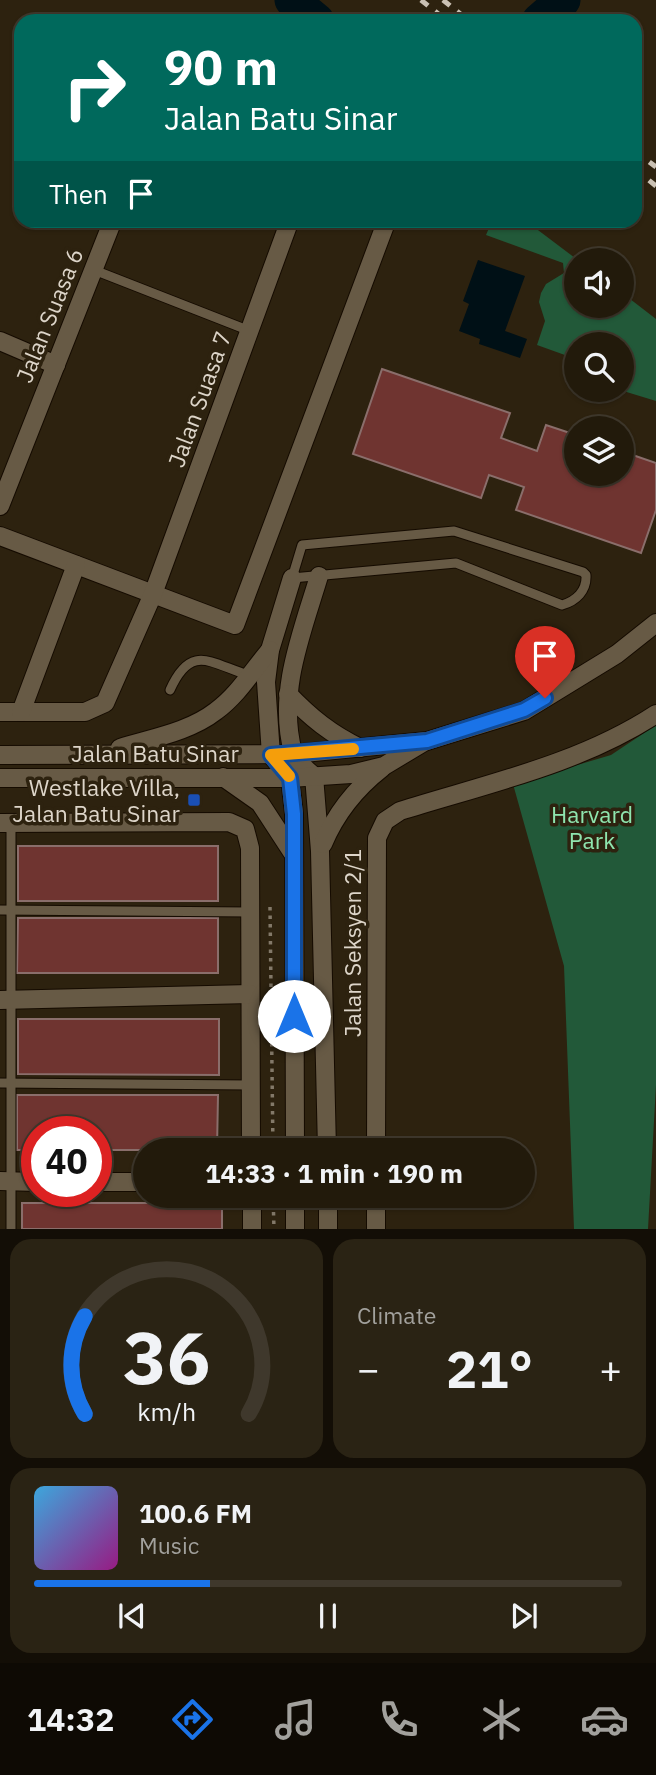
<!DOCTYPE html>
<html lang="en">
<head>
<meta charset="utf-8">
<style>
	body { margin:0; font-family:"IBM Plex Sans",sans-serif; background:#2a2314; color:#f1f3f6; height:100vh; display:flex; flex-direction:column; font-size:26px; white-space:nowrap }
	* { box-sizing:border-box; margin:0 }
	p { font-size:23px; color:#a2a19d }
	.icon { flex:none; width:38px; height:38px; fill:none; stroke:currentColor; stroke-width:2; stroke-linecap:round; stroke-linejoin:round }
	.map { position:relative; height:1229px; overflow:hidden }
	.panel { display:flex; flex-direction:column; gap:10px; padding:10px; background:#130e06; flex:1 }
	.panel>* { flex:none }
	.hud { position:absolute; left:14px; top:14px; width:628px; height:214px; border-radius:21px; box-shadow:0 2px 5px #0004,0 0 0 2px #3f382c; background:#00695c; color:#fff; overflow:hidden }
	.fabs { position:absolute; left:564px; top:248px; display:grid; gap:14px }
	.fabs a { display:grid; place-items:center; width:70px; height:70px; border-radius:50%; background:#221a0b; box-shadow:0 2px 5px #0004,0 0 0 2px #3f382c; font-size:35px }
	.speed { position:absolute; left:21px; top:1116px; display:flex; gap:14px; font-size:35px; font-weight:700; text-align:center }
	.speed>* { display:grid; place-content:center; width:91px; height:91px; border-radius:50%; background:#221a0b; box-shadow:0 2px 5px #0004,0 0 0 2px #3f382c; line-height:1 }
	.speed .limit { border:10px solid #d22; background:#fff; color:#111 }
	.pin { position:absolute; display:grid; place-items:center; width:60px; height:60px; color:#fff; margin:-72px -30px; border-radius:50% 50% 50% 0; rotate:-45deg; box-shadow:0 0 7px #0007 }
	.pin .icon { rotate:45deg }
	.me { position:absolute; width:77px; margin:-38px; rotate:0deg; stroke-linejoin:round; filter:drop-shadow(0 0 5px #0008) }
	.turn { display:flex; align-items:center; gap:24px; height:147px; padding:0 35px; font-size:32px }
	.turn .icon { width:91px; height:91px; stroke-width:2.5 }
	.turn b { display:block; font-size:49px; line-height:60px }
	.then { display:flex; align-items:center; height:66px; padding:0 35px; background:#0003; gap:14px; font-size:26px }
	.big { font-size:52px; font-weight:700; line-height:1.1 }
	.panel .card { flex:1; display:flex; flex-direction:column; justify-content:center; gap:10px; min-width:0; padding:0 24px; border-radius:21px; background:#2a2314 }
	.panel .dial { align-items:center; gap:0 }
	.dial svg { height:182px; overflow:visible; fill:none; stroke:#3f382c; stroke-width:7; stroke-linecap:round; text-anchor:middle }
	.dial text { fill:#f1f3f6; stroke:none }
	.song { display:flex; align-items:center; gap:21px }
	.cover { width:84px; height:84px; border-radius:10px; background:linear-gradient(135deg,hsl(200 70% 55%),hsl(310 70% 35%)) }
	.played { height:7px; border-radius:4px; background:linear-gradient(90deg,#1a73e8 30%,#3f382c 30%) }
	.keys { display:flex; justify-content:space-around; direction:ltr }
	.heat { display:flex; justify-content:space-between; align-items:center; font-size:38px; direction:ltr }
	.panel .tiles { flex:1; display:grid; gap:10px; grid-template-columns:1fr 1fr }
	.card:last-child { grid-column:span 2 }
	.trip { position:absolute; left:133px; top:1138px; width:402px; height:70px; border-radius:35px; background:#221a0b; box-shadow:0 2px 5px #0004,0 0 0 2px #3f382c; font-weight:700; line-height:70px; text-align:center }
	.tab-bar { display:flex; height:112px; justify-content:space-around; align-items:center; background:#0e0a04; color:#a2a19d }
	.tab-bar .icon { width:49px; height:49px }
	.tab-bar .on { color:#1a73e8 }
	.tab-bar b { font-size:32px; color:#f1f3f6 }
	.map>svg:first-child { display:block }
	.green { fill:#225939 }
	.water { fill:#001016 }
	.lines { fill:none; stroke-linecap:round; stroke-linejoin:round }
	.river { stroke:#001016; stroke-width:35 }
	.building { fill:#6f3430; stroke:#8a6e6b; stroke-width:2 }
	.lane-casing { stroke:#150b00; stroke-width:11 }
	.street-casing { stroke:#150b00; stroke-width:20 }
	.secondary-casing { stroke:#150b00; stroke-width:20 }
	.path { stroke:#837969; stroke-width:3.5; stroke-dasharray:3.5 5; stroke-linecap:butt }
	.lane { stroke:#675a45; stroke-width:9 }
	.street { stroke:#675a45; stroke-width:18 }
	.secondary { stroke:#675a45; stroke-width:18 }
	.rail { stroke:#cac1b4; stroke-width:5; stroke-dasharray:9 9; stroke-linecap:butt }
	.route-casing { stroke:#114b97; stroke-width:18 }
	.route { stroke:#1a73e8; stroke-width:12 }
	.slow { stroke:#f59e0b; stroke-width:12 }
	.transit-dot { fill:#1a4fb4; stroke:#2d220f; stroke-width:2.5 }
	.labels { text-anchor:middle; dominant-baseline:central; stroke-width:7; stroke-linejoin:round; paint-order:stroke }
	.street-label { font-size:23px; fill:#ddd5c9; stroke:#2d220f }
	.poi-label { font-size:23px; fill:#ddd5c9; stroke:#2d220f; text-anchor:end }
	.park-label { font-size:23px; fill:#8fe5ae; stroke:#2d220f }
</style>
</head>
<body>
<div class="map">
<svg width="656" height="1229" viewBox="0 0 656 1229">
	<rect width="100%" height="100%" fill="#2d220f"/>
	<g class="green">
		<polygon points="492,221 526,221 579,261 576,261 576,306 621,306 621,292 656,319 656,401 620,390 621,345 576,345 576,359 537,345 545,321 539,302 541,293 546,284 564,273 563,263 486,235"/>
		<polygon points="656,725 656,1085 648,1229 574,1229 564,966 513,784 611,755"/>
	</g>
	<polygon class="water" points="478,260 525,276 505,331 527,339 520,358 479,344 480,339 459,331 469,304 463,301"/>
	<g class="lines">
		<g class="river">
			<polyline points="292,0 317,21"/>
			<polyline points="539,21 563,0"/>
		</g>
	</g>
	<g class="building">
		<polygon points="382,369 510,413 501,438 537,451 546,425 576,435 576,474 621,474 621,451 656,463 656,510 641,553 516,510 524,487 489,475 481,498 353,454"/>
		<rect x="18" y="846" width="200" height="55"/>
		<polygon points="18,918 218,918 218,973 17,973"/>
		<polygon points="18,1019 219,1019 219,1075 18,1074"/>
		<polygon points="17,1095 218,1095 217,1150 96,1150 96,1132 37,1132 37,1150 17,1150"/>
		<rect x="22" y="1203" width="200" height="26"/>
	</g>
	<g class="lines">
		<defs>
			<g id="lane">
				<polyline points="94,270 250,331"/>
				<path d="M 454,531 L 583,572 L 586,575 C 587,591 576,601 562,605 L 456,563 L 292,578 L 302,545 Z"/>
				<path d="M 170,690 C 191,643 210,663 248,675"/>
				<polyline points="0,910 250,912"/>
				<polyline points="0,1083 251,1085"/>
				<polyline points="11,1229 11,823"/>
			</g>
			<g id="street">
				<polyline points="0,341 56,365"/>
				<polyline points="0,506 113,220"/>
				<polyline points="0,536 235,625 387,220"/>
				<polyline points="0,712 85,712 105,703 153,594 290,220"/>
				<polyline points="21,712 76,565"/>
				<path d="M 314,776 C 307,770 295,761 293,752 C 277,692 302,633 319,576"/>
				<polyline points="290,778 271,755 266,682 270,650 292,578"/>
				<polyline points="0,823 229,822 245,829 250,848 251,1150"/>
				<polyline points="0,1000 250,994"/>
				<path d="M 376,1150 L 377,838 L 385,821 L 400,811 C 486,784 580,764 656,714"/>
				<polyline points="0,1181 37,1182"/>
				<polyline points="96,1182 145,1182"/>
				<polyline points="252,1195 252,1229"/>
				<polyline points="376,1229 376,1195"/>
			</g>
			<g id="secondary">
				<path d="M 288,694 C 311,718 331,734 360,748"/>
				<path d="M 120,748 C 152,738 189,732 216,711 C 238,695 252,671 270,650"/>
				<polyline points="0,755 293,754 427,741 524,711 617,654 656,623"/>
				<polyline points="314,776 320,851 327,1150"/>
				<polyline points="223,777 260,803 292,852"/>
				<polyline points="0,778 290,778 351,774 384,766 424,742"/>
				<polyline points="290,778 294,814 295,1150"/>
				<path d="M 323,844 C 336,813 355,789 382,768"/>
				<polyline points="295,1195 295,1229"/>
				<polyline points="328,1229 328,1195"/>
			</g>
		</defs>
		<use href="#lane" class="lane-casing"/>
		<use href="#street" class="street-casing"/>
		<use href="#secondary" class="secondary-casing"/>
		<g class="path">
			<polyline points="270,907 273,1150"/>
			<polyline points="273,1195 274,1229"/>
		</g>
		<use href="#lane" class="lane"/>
		<use href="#street" class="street"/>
		<use href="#secondary" class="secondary"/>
		<g class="rail">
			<polyline points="421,0 447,21"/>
			<polyline points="443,0 469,21"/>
			<polyline points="635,151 656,167"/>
			<polyline points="635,169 656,186"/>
		</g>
	</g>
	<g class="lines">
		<defs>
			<polyline id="route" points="294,1016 294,814 290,778 271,755 427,741 524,710 545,698"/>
		</defs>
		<use href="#route" class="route-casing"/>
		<use href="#route" class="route"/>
		<polyline class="slow" points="289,776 271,755 353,749"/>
	</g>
	<rect class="transit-dot" x="187" y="793" width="14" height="14" rx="3.5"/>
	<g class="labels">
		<g class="street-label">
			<text transform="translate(49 315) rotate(-68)">Jalan Suasa 6</text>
			<text transform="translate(199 399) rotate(-70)">Jalan Suasa 7</text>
			<text x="155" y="753">Jalan Batu Sinar</text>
			<text transform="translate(352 943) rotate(-90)">Jalan Seksyen 2/1</text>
		</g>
		<g class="poi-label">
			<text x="180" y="787">Westlake Villa,<tspan x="180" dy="26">Jalan Batu Sinar</tspan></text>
		</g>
		<g class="park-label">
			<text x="592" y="814">Harvard<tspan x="592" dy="26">Park</tspan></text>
		</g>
	</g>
</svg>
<div class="fabs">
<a><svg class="icon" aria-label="sound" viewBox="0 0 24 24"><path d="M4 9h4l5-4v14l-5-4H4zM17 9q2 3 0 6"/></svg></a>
<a><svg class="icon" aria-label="search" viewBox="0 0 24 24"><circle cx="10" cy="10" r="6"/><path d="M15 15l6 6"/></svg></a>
<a><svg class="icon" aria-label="layers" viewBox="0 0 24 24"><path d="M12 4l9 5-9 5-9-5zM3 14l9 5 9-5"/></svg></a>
</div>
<div class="speed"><div class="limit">40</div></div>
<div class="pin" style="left:545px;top:698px;background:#d93025"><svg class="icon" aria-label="arrive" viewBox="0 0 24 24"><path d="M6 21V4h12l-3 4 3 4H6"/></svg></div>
<svg class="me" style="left:294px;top:1016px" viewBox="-20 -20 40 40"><circle r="19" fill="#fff"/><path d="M0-13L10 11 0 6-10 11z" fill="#1a73e8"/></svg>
<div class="trip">14:33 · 1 min · 190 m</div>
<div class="hud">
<div class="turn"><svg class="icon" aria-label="right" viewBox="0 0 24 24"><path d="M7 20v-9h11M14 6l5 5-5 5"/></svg><div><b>90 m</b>Jalan Batu Sinar</div></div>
<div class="then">Then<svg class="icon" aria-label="arrive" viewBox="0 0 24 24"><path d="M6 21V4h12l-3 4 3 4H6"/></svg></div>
</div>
</div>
<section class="panel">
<div class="tiles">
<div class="card dial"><svg viewBox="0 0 100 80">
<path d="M14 69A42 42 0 1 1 86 69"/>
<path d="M14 69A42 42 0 0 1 14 26" stroke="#1a73e8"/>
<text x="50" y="56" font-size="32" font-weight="700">36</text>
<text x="50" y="72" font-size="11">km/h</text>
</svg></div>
<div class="card"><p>Climate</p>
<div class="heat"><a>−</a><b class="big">21°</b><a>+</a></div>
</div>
<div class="card">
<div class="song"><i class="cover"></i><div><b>100.6 FM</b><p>Music</p></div></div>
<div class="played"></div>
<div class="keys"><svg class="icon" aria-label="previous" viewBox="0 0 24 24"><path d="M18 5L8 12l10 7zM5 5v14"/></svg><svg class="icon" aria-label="pause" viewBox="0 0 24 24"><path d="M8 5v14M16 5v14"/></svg><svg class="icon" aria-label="next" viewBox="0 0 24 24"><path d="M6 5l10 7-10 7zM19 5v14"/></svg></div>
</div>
</div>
</section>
<nav class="tab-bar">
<b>14:32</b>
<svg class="icon on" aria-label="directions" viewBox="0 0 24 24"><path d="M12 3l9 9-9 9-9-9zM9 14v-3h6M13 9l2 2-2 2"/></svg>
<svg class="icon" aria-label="music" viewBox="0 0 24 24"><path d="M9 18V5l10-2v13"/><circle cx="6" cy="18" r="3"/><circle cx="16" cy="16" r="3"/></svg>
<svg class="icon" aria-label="phone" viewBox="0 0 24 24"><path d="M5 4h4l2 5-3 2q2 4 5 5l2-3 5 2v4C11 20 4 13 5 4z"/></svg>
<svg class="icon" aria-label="climate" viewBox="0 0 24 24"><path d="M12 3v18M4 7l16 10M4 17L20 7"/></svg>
<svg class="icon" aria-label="car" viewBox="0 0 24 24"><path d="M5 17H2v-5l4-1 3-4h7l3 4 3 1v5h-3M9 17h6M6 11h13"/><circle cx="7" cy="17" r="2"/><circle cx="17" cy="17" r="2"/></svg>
</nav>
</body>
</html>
